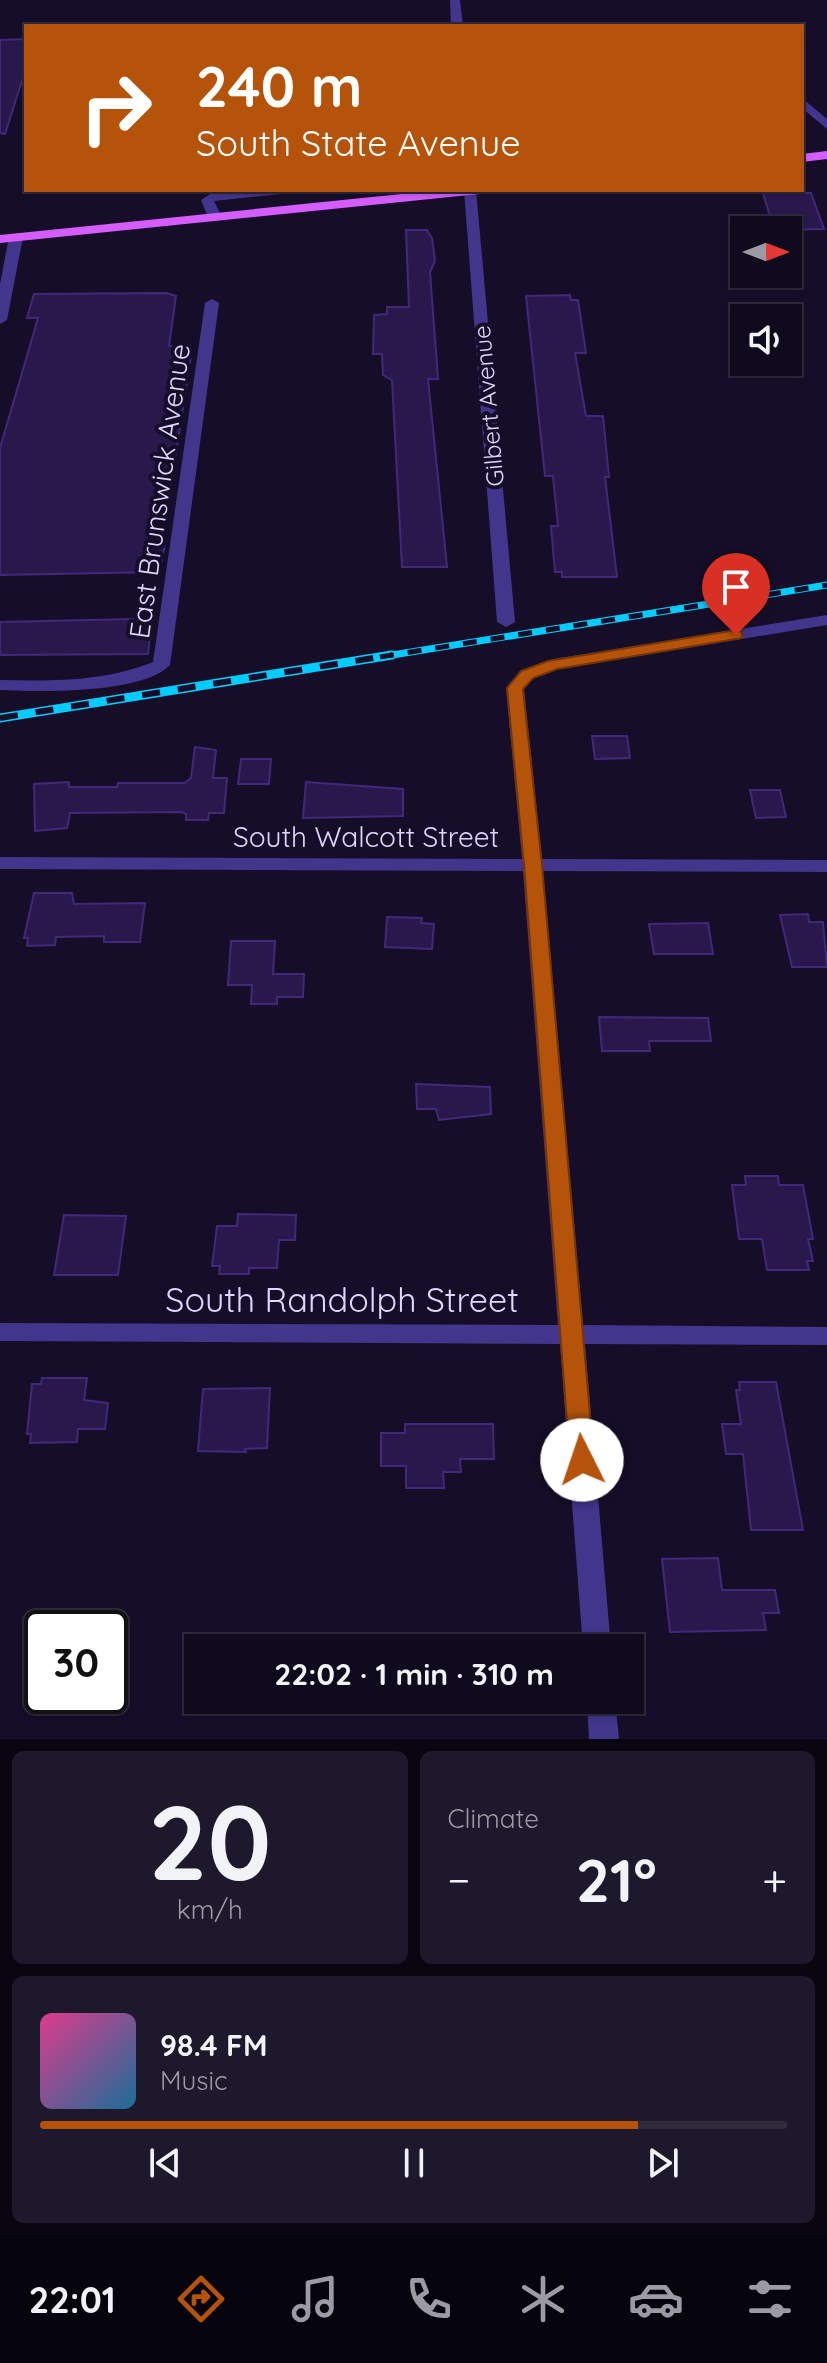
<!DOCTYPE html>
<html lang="en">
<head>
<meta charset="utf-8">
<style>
	body { margin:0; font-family:Quicksand,sans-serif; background:#1e182c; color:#f1f3f6; height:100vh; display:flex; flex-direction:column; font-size:30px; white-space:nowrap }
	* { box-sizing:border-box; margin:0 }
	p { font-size:26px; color:#9c9aa4 }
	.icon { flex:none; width:44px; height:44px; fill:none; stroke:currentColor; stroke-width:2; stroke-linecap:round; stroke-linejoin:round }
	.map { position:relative; height:1739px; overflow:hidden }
	.panel { display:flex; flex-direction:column; gap:12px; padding:12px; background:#090611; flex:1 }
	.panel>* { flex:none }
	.guide { position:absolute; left:24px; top:24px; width:780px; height:168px; border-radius:0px; box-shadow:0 2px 6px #0004,0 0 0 2px #302b3d; background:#b45309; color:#fff; overflow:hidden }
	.needle { width:52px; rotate:90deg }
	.tools { position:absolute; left:730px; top:216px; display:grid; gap:16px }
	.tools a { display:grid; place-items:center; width:72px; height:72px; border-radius:0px; background:#100a1f; box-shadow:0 2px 6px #0004,0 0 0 2px #302b3d; font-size:40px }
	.speed { position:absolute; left:24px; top:1610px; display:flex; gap:16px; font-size:40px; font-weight:700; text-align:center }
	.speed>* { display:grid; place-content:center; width:104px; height:104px; border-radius:50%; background:#100a1f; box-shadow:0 2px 6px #0004,0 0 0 2px #302b3d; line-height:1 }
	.speed .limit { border:4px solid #111; border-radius:12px; background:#fff; color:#111 }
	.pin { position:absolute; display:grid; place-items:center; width:68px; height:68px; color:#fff; margin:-82px -34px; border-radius:50% 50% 50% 0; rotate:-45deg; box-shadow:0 0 8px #0007 }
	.pin .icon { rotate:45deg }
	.me { position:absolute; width:88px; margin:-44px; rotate:356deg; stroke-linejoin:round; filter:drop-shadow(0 0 6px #0008) }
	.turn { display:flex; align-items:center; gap:28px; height:168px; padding:0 40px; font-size:36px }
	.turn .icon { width:104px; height:104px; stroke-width:2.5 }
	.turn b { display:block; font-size:56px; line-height:68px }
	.big { font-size:60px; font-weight:700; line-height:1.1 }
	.panel .widget { flex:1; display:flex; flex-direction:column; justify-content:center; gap:12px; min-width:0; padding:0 28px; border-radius:12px; background:#1e182c }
	.panel .dial { align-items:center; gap:0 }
	.dial b { font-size:104px; line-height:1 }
	.song { display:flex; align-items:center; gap:24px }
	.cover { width:96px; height:96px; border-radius:12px; background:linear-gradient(135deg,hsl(330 70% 55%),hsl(200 70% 35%)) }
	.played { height:8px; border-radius:4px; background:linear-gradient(90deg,#b45309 80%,#302b3d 80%) }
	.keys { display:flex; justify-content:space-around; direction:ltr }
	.heat { display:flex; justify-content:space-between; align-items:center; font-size:44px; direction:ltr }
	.panel .tiles { flex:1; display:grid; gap:12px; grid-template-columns:1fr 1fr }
	.widget:last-child { grid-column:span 2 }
	.trip { position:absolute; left:184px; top:1634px; width:460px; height:80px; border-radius:0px; background:#100a1f; box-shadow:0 2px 6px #0004,0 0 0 2px #302b3d; font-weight:700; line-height:80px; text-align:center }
	.menu { display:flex; height:128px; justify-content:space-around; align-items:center; background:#06040c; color:#9c9aa4 }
	.menu .icon { width:56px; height:56px }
	.menu .on { color:#b45309 }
	.menu b { font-size:36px; color:#f1f3f6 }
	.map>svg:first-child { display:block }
	.building { fill:#28184c; stroke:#41287a; stroke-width:2 }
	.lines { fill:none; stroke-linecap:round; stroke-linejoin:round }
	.minor { fill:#42358c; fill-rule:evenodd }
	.major { fill:#d45dff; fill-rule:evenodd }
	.rail-far1-casing { stroke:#02cbff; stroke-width:7 }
	.rail-casing { stroke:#02cbff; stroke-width:9 }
	.rail-far1 { stroke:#160e29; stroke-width:5; stroke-dasharray:14; stroke-linecap:butt }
	.rail { stroke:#160e29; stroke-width:6; stroke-dasharray:18; stroke-linecap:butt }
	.route { fill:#b45309; stroke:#753606; stroke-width:2 }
	.labels { text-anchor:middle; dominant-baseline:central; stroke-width:8; stroke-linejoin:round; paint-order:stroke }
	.far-street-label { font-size:24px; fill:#dfd6ff; stroke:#160e29 }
	.street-label { font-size:28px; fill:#dfd6ff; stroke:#160e29 }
	.near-street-label { font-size:34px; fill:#dfd6ff; stroke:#160e29 }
</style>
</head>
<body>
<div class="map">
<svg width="827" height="1739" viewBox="0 0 827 1739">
	<rect width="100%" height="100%" fill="#160e29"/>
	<g class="building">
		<polygon points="26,39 26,68 5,134 0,133 0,40"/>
		<polygon points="763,193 811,193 824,229 774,230"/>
		<polygon points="406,230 427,230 432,238 435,261 430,272 438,379 428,379 447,567 402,567 392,380 383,375 382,354 373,354 374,315 387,314 387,307 409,307"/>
		<polygon points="166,293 176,296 169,346 192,349 169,498 157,498 149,543 165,543 160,572 0,575 0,448 38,318 27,318 34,294"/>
		<polygon points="570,295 571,300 578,300 586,353 575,353 586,416 603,416 609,477 605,477 617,577 562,577 562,572 555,572 551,526 558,526 553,476 545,476 526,296"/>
		<polygon points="133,619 152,621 148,654 0,655 0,622"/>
		<polygon points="592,736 627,736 630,758 595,759"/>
		<polygon points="195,747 216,750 213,778 227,778 224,813 209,813 208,820 186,820 186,814 182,812 70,813 67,828 35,831 34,784 69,782 69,787 117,787 118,783 185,783 191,778"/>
		<polygon points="241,759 271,759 269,784 238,784"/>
		<polygon points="306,782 403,789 403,816 303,818"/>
		<polygon points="750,790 780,790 786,817 756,818"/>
		<polygon points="34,893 72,893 74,904 145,903 140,942 104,942 104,936 56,937 55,945 27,946 28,938 24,938"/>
		<polygon points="808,914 809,922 823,922 827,967 792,967 780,915"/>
		<polygon points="387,917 422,918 421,923 434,924 432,949 385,947"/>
		<polygon points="708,923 713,954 654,954 649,924"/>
		<polygon points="231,941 275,941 273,974 304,974 303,997 277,997 277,1004 251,1004 252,985 228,985"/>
		<polygon points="599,1017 708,1018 711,1041 649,1041 650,1051 602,1051"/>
		<polygon points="416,1084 490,1087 491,1114 439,1120 436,1109 417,1109"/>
		<polygon points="745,1176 778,1176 779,1185 803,1185 813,1239 808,1239 813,1261 807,1261 809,1270 767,1270 762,1239 739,1239 732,1185 746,1185"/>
		<polygon points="238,1214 296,1215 295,1240 279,1240 277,1268 249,1268 249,1274 219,1274 220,1266 212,1266 217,1226 237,1226"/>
		<polygon points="64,1215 126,1216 118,1275 54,1275"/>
		<polygon points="42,1378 87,1378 84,1400 108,1403 105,1429 78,1429 77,1442 30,1443 31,1434 27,1434 32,1384 41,1384"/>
		<polygon points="739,1382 776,1382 803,1530 751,1530 743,1454 726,1454 722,1424 741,1424 736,1390 740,1390"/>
		<polygon points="270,1388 267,1448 245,1449 246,1452 198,1451 203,1389"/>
		<polygon points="405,1424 493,1424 494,1459 460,1459 461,1472 443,1472 444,1488 406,1488 406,1466 381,1466 381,1433 405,1433"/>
		<polygon points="718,1558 722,1590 775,1590 779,1613 763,1613 766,1630 670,1632 662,1559"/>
	</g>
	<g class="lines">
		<g class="minor">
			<polygon points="450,0 460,0 463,26 451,26"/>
			<polygon points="802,98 827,119 827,129 802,108"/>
			<polygon points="247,190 287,190 281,194 214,201 222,217 215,221 208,217 201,200 210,194"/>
			<polygon points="464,190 476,190 515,622 506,627 497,622"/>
			<polygon points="16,233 23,237 7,320 0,324 0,284 9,237"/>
			<path d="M 212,299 L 219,303 L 170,665 C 143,694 39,692 0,690 L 0,680 C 52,681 103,682 153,662 L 205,303 Z"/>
			<polygon points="827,615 827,625 558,669 533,678 524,689 542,859 827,860 827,872 543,871 583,1325 827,1327 827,1345 585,1344 611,1648 583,1648 560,1344 0,1341 0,1323 558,1325 523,871 0,869 0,857 522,859 506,688 521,670 554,659"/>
			<polygon points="587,1700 615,1700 619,1739 589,1739"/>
		</g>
		<g class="major">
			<polygon points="827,151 827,159 802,162 802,154"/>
			<polygon points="441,190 485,190 479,194 0,243 0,235"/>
		</g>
		<defs>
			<polyline id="rail-far1" points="380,657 827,585"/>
			<polyline id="rail" points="0,718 392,655"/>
		</defs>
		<use href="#rail-far1" class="rail-far1-casing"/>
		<use href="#rail" class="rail-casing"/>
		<use href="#rail-far1" class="rail-far1"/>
		<use href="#rail" class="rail"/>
	</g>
	<polygon class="route" points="736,630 742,632 742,638 557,669 533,678 523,689 542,865 594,1460 591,1466 574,1466 570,1460 524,865 507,688 521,671 548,661"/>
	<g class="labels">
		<g class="far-street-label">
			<text transform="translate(488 406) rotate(-95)">Gilbert Avenue</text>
		</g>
		<g class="street-label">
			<text transform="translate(159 491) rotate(-82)">East Brunswick Avenue</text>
			<text x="366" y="836">South Walcott Street</text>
		</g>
		<g class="near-street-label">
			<text x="342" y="1299">South Randolph Street</text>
		</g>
	</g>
</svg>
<div class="tools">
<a><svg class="needle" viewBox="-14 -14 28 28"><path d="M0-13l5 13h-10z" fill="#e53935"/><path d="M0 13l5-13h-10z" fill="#9c9aa4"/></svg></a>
<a><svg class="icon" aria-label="sound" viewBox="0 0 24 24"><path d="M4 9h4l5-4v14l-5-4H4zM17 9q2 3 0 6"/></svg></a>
</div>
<div class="speed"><div class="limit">30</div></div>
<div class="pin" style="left:736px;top:635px;background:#d93025"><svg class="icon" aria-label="arrive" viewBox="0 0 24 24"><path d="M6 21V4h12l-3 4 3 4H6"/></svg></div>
<svg class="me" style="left:582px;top:1460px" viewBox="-20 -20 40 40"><circle r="19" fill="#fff"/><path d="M0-13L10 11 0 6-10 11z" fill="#b45309"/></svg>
<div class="trip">22:02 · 1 min · 310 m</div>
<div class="guide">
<div class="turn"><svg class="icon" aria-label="right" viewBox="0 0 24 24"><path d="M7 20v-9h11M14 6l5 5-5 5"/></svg><div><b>240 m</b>South State Avenue</div></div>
</div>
</div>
<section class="panel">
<div class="tiles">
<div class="widget dial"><b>20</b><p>km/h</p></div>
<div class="widget"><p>Climate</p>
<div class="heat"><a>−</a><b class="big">21°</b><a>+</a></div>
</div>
<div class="widget">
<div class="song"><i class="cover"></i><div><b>98.4 FM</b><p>Music</p></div></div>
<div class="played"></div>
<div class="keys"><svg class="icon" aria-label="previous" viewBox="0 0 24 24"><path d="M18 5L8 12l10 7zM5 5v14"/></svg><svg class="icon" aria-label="pause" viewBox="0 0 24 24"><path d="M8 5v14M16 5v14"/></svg><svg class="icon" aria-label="next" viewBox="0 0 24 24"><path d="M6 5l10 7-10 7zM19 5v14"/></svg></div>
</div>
</div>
</section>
<nav class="menu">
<b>22:01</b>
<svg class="icon on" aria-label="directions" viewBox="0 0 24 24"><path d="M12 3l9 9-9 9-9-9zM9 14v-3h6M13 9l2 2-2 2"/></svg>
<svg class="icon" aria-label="music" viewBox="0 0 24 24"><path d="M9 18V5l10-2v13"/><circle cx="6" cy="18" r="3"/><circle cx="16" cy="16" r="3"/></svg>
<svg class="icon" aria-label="phone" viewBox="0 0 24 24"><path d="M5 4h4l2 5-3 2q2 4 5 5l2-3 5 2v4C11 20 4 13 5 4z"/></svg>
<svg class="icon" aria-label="climate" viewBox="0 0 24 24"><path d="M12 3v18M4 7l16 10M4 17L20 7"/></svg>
<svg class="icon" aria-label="car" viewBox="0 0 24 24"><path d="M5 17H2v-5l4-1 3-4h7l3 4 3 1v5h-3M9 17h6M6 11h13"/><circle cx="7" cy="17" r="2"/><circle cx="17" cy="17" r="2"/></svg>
<svg class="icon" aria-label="filters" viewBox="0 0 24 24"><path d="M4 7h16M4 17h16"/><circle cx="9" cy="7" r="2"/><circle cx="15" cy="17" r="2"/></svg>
</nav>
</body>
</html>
